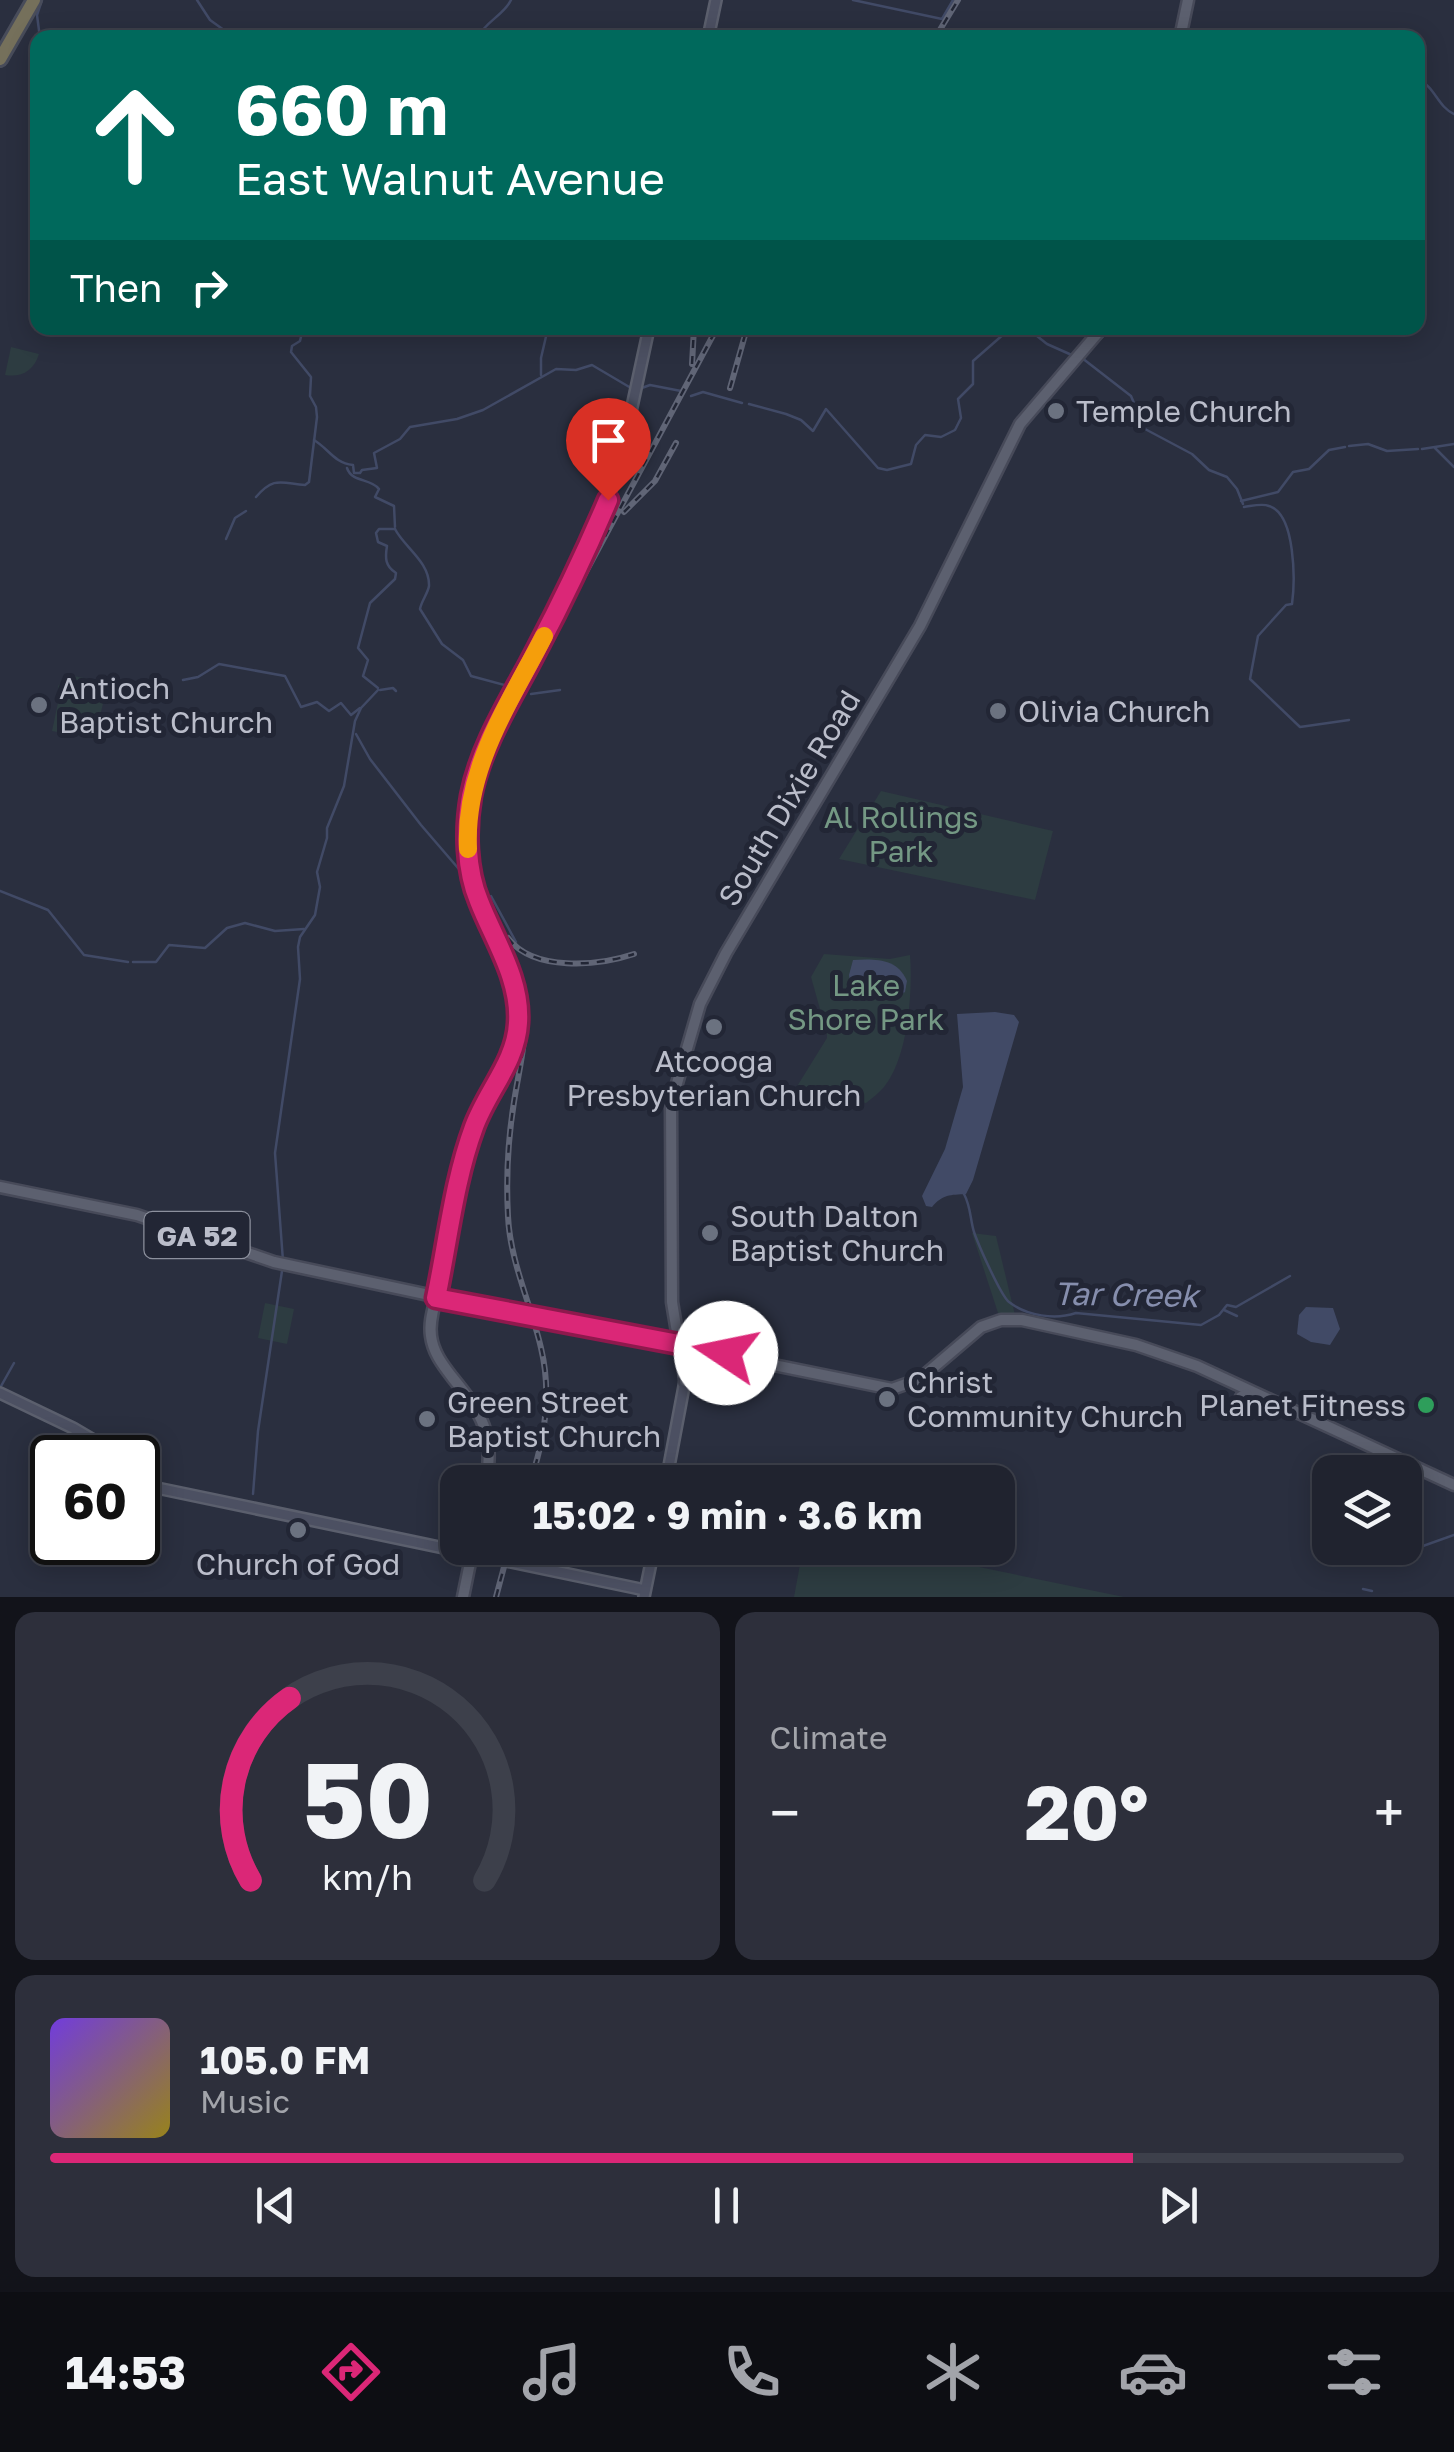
<!DOCTYPE html>
<html lang="en">
<head>
<meta charset="utf-8">
<style>
	body { margin:0; font-family:"Golos Text",sans-serif; background:#2d2f3b; color:#f1f3f6; height:100vh; display:flex; flex-direction:column; font-size:38px; white-space:nowrap }
	* { box-sizing:border-box; margin:0 }
	p { font-size:32px; color:#a2a4aa }
	.icon { flex:none; width:55px; height:55px; fill:none; stroke:currentColor; stroke-width:2; stroke-linecap:round; stroke-linejoin:round }
	.map { position:relative; height:1597px; overflow:hidden }
	.drawer { display:flex; flex-direction:column; gap:15px; padding:15px; background:#12131a; flex:1 }
	.drawer>* { flex:none }
	.hud { position:absolute; left:30px; top:30px; width:1395px; height:305px; border-radius:20px; box-shadow:0 5px 25px #0003,0 0 0 2px #3d404b; background:#00695c; color:#fff; overflow:hidden }
	.tools { position:absolute; left:1312px; top:1455px; display:grid; gap:20px }
	.tools a { display:grid; place-items:center; width:110px; height:110px; border-radius:20px; background:#20232f; box-shadow:0 5px 25px #0003,0 0 0 2px #3d404b; font-size:50px }
	.speed { position:absolute; left:30px; top:1435px; display:flex; gap:20px; font-size:50px; font-weight:700; text-align:center }
	.speed>* { display:grid; place-content:center; width:130px; height:130px; border-radius:50%; background:#20232f; box-shadow:0 5px 25px #0003,0 0 0 2px #3d404b; line-height:1 }
	.speed .limit { border:5px solid #111; border-radius:15px; background:#fff; color:#111 }
	.pin { position:absolute; display:grid; place-items:center; width:85px; height:85px; color:#fff; margin:-102px -42px; border-radius:50% 50% 50% 0; rotate:-45deg; box-shadow:0 0 10px #0007 }
	.pin .icon { rotate:45deg }
	.me { position:absolute; width:110px; margin:-55px; rotate:281deg; stroke-linejoin:round; filter:drop-shadow(0 0 8px #0008) }
	.turn { display:flex; align-items:center; gap:35px; height:210px; padding:0 40px; font-size:45px }
	.turn .icon { width:130px; height:130px; stroke-width:2.5 }
	.turn b { display:block; font-size:70px; line-height:85px }
	.then { display:flex; align-items:center; height:95px; padding:0 40px; background:#0003; gap:20px; font-size:38px }
	.big { font-size:75px; font-weight:700; line-height:1.1 }
	.drawer .tile { flex:1; display:flex; flex-direction:column; justify-content:center; gap:15px; min-width:0; padding:0 35px; border-radius:20px; background:#2d2f3b }
	.drawer .dial { align-items:center; gap:0 }
	.dial svg { height:260px; overflow:visible; fill:none; stroke:#3d404b; stroke-width:7; stroke-linecap:round; text-anchor:middle }
	.dial text { fill:#f1f3f6; stroke:none }
	.song { display:flex; align-items:center; gap:30px }
	.cover { width:120px; height:120px; border-radius:15px; background:linear-gradient(135deg,hsl(260 70% 55%),hsl(50 70% 35%)) }
	.played { height:10px; border-radius:5px; background:linear-gradient(90deg,#db2777 80%,#3d404b 80%) }
	.keys { display:flex; justify-content:space-around; direction:ltr }
	.heat { display:flex; justify-content:space-between; align-items:center; font-size:55px; direction:ltr }
	.drawer .tiles { flex:1; display:grid; gap:15px; grid-template-columns:1fr 1fr }
	.tile:last-child { grid-column:span 2 }
	.trip { position:absolute; left:440px; top:1465px; width:575px; height:100px; border-radius:20px; background:#20232f; box-shadow:0 5px 25px #0003,0 0 0 2px #3d404b; font-weight:700; line-height:100px; text-align:center }
	.menu { display:flex; height:160px; justify-content:space-around; align-items:center; background:#0d0e13; color:#a2a4aa }
	.menu .icon { width:70px; height:70px }
	.menu .selected { color:#db2777 }
	.menu b { font-size:45px; color:#f1f3f6 }
	.map>svg:first-child { display:block }
	.green { fill:#2d3c41 }
	.water { fill:#414a66 }
	.lines { fill:none; stroke-linecap:round; stroke-linejoin:round }
	.stream { stroke:#414a66; stroke-width:2.5 }
	.secondary-casing { stroke:#5b5f6d; stroke-width:14 }
	.primary-casing { stroke:#474a59; stroke-width:15 }
	.highway-casing { stroke:#484c5a; stroke-width:18 }
	.secondary { stroke:#4c5062; stroke-width:9 }
	.primary { stroke:#5c606f; stroke-width:10 }
	.highway { stroke:#75705b; stroke-width:12 }
	.rail-casing { stroke:#606576; stroke-width:6 }
	.rail { stroke:#222635; stroke-width:2.5; stroke-dasharray:8; stroke-linecap:butt }
	.primary-bridge-casing { stroke:#474a59; stroke-width:15; stroke-linecap:butt }
	.primary-bridge { stroke:#5c606f; stroke-width:10 }
	.route-casing { stroke:#8e194d; stroke-width:25 }
	.route { stroke:#db2777; stroke-width:18 }
	.slow { stroke:#f59e0b; stroke-width:18 }
	.worship-dot { fill:#6b7280; stroke:#222635; stroke-width:4 }
	.leisure-dot { fill:#2e9e5b; stroke:#222635; stroke-width:4 }
	.labels { text-anchor:middle; dominant-baseline:central; stroke-width:10; stroke-linejoin:round; paint-order:stroke }
	.shield { fill:#222635; stroke:#8c909d; stroke-width:2.5 }
	.shield-label { font-size:28px; font-weight:bold; fill:#babdca }
	.poi-label { font-size:30px; fill:#babdca; stroke:#222635; text-anchor:start }
	.street-label { font-size:30px; fill:#babdca; stroke:#222635 }
	.park-label { font-size:30px; fill:#749884; stroke:#222635 }
	.water-label { font-size:32px; font-style:italic; fill:#868ead; stroke:#222635 }
</style>
</head>
<body>
<div class="map">
<svg width="1454" height="1597" viewBox="0 0 1454 1597">
	<rect width="100%" height="100%" fill="#2a2f3f"/>
	<g class="green">
		<path d="M 11,347 L 39,354 C 34,370 22,378 5,375 Z"/>
		<polygon points="69,675 108,683 100,716 96,716 85,737 52,731 59,698 58,686"/>
		<polygon points="881,791 1053,831 1035,900 839,859"/>
		<path d="M 824,954 L 890,959 L 910,955 C 913,991 908,1058 884,1087 C 879,1093 872,1098 866,1103 L 796,1088 L 827,1038 L 827,1020 L 823,1020 L 811,977 Z"/>
		<polygon points="972,1233 996,1236 1015,1315 999,1316"/>
		<polygon points="265,1303 294,1309 287,1344 258,1338"/>
		<polygon points="803,1548 887,1548 1124,1597 794,1597"/>
	</g>
	<g class="water">
		<path d="M 853,960 C 875,959 897,958 907,981 L 905,992 L 895,999 L 851,988 L 849,975 Z"/>
		<path d="M 995,1012 L 1014,1015 L 1019,1022 L 973,1180 L 966,1194 C 950,1195 943,1194 932,1207 L 926,1206 L 922,1196 L 945,1149 L 963,1087 L 957,1014 Z"/>
		<polygon points="1306,1307 1333,1308 1340,1329 1330,1345 1311,1342 1297,1334 1299,1315"/>
	</g>
	<g class="lines">
		<g class="stream">
			<polyline points="197,0 210,20 235,38"/>
			<polyline points="853,0 942,19 953,0"/>
			<polyline points="40,38 37,15 42,0"/>
			<path d="M 477,38 C 486,21 504,15 511,0"/>
			<path d="M 1418,79 C 1435,87 1438,107 1454,114"/>
			<polyline points="1099,340 1112,328"/>
			<polyline points="1082,358 1131,396 1145,429 1192,454 1209,470 1227,477 1237,489 1243,504"/>
			<polyline points="541,375 541,358 548,328"/>
			<polyline points="639,389 650,385 681,391"/>
			<polyline points="691,396 703,392 742,403"/>
			<polyline points="749,404 786,414 801,420 813,431 826,409 878,468 887,470 911,464 916,445 925,435 941,437 955,430 961,418 958,399 973,384 973,361 1005,333 1032,332 1047,344 1074,356"/>
			<path d="M 314,440 C 329,449 334,463 353,465 L 354,473 L 360,473 L 362,470 L 377,468 L 374,453 L 400,439 L 410,427 L 457,419 L 483,410 L 556,369 L 576,370 L 592,365 L 631,388"/>
			<polyline points="1349,446 1368,444 1387,451 1418,449"/>
			<polyline points="1435,448 1454,467"/>
			<polyline points="1422,449 1454,444"/>
			<path d="M 347,468 C 352,483 371,478 379,489 L 375,497 L 394,506 L 395,527"/>
			<path d="M 256,497 C 274,476 281,483 305,485 L 309,482 L 317,417 L 316,407 L 310,396 L 311,377 L 291,352 L 292,346 L 300,341 L 303,328"/>
			<polyline points="1241,501 1278,492 1293,472 1309,469 1329,450 1345,447"/>
			<path d="M 1244,507 C 1252,506 1262,503 1269,506 C 1296,514 1295,582 1292,604 L 1286,605 L 1258,636 L 1250,679 L 1300,727 L 1349,720"/>
			<path d="M 395,529 C 404,547 430,562 429,586 C 428,593 421,602 420,609 L 442,644 L 463,660 L 471,676 L 512,687"/>
			<polyline points="226,539 235,518 246,511"/>
			<polyline points="183,680 198,677 219,664 285,676 301,707 317,702 329,711 341,703 351,715 360,708"/>
			<path d="M 378,688 L 363,676 L 368,660 L 358,648 L 370,603 L 395,579 L 396,573 C 385,566 385,558 387,546 L 378,542 L 376,533 L 379,529 L 395,529"/>
			<polyline points="380,690 393,688 396,691"/>
			<polyline points="531,694 560,690"/>
			<polyline points="356,734 370,759 421,825 470,882"/>
			<polyline points="0,891 48,910 84,955 128,962"/>
			<polyline points="491,896 516,942"/>
			<polyline points="133,962 156,962 169,945 205,948 227,928 245,923 275,931 304,929"/>
			<path d="M 964,1194 C 971,1207 970,1219 974,1232 C 978,1244 1001,1296 1009,1302 C 1027,1316 1055,1320 1076,1313 L 1201,1325 L 1219,1315 L 1227,1305 L 1236,1307 L 1290,1276"/>
			<polyline points="283,1261 275,1153 300,979 298,947 300,937 315,915 320,887 317,872 327,838 327,828 344,786 355,721 361,708 378,690"/>
			<polyline points="1224,1310 1237,1316"/>
			<polyline points="0,1388 14,1363"/>
			<polyline points="253,1494 258,1431 282,1271"/>
			<polyline points="1409,1551 1454,1535"/>
			<polyline points="1384,1565 1406,1552"/>
			<polyline points="1363,1589 1372,1591"/>
		</g>
		<defs>
			<g id="secondary">
				<polyline points="708,38 716,0"/>
				<polyline points="436,1298 461,1169 483,1105 514,1048 519,1021 512,980 477,898 470,870 470,800 482,756 572,582 608,498 619,467 649,328"/>
				<polyline points="0,1393 73,1428 124,1458"/>
				<polyline points="138,1474 157,1488 645,1590"/>
				<polyline points="666,1482 685,1381 679,1344"/>
				<polyline points="644,1597 654,1548"/>
			</g>
			<g id="primary">
				<polyline points="1180,38 1188,0"/>
				<polyline points="0,1187 137,1215 274,1262 523,1315"/>
				<path d="M 436,1298 C 433,1310 429,1323 431,1336 C 433,1352 442,1364 452,1377 C 482,1414 495,1434 486,1482"/>
				<polyline points="596,1329 892,1389 920,1379 981,1327 1001,1320 1022,1320 1136,1345 1197,1366 1454,1485"/>
				<polyline points="679,1344 672,1302 671,1104 700,1004 726,953 920,626 1020,424 1102,328"/>
				<polyline points="685,1381 688,1379 690,1353 696,1347"/>
				<polyline points="1238,1405 1241,1397 1247,1394"/>
				<polyline points="463,1597 473,1548"/>
			</g>
			<polyline id="highway" points="0,59 34,0"/>
		</defs>
		<use href="#secondary" class="secondary-casing"/>
		<use href="#primary" class="primary-casing"/>
		<use href="#highway" class="highway-casing"/>
		<use href="#secondary" class="secondary"/>
		<use href="#primary" class="primary"/>
		<use href="#highway" class="highway"/>
		<defs>
			<g id="rail">
				<polyline points="935,38 958,0"/>
				<polyline points="692,364 694,328"/>
				<polyline points="730,388 747,328"/>
				<polyline points="624,512 655,481 676,443"/>
				<path d="M 508,938 C 533,972 598,966 634,954"/>
				<path d="M 530,1482 C 545,1439 552,1394 541,1348 C 531,1304 510,1262 508,1216 C 506,1179 508,1139 514,1102 C 519,1069 528,1038 524,1004 C 520,970 504,944 491,912 C 464,849 472,790 501,730 L 717,328"/>
				<polyline points="496,1597 509,1548"/>
			</g>
		</defs>
		<use href="#rail" class="rail-casing"/>
		<use href="#rail" class="rail"/>
		<defs>
			<polyline id="primary-bridge" points="523,1315 596,1329"/>
		</defs>
		<use href="#primary-bridge" class="primary-bridge-casing"/>
		<use href="#primary-bridge" class="primary-bridge"/>
	</g>
	<g class="lines">
		<defs>
			<path id="route" d="M 608,500 C 586,552 562,602 536,651 C 512,698 481,744 471,796 C 465,830 466,870 479,901 C 494,940 521,979 518,1023 C 516,1062 487,1091 474,1127 C 454,1181 448,1241 436,1298 L 726,1353"/>
		</defs>
		<use href="#route" class="route-casing"/>
		<use href="#route" class="route"/>
		<path class="slow" d="M 468,849 C 464,769 509,704 544,636"/>
	</g>
	<g class="worship-dot">
		<circle cx="1056" cy="411" r="10"/>
		<circle cx="39" cy="705" r="10"/>
		<circle cx="998" cy="711" r="10"/>
		<circle cx="714" cy="1027" r="10"/>
		<circle cx="710" cy="1233" r="10"/>
		<circle cx="887" cy="1399" r="10"/>
		<circle cx="427" cy="1419" r="10"/>
		<circle cx="298" cy="1530" r="10"/>
	</g>
	<circle class="leisure-dot" cx="1426" cy="1405" r="10"/>
	<g class="labels">
		<rect class="shield" x="144.5" y="1212" width="105" height="46" rx="8"/>
		<g class="shield-label">
			<text x="197" y="1235">GA 52</text>
		</g>
		<g class="poi-label">
			<text x="1076" y="411">Temple Church</text>
			<text x="59" y="688">Antioch<tspan x="59" dy="34">Baptist Church</tspan></text>
			<text x="1018" y="711">Olivia Church</text>
			<text x="714" y="1061" text-anchor="middle">Atcooga<tspan x="714" dy="34">Presbyterian Church</tspan></text>
			<text x="730" y="1216">South Dalton<tspan x="730" dy="34">Baptist Church</tspan></text>
			<text x="907" y="1382">Christ<tspan x="907" dy="34">Community Church</tspan></text>
			<text x="447" y="1402">Green Street<tspan x="447" dy="34">Baptist Church</tspan></text>
			<text x="1406" y="1405" text-anchor="end">Planet Fitness</text>
			<text x="298" y="1564" text-anchor="middle">Church of God</text>
		</g>
		<g class="street-label">
			<text transform="translate(789 798) rotate(-59)">South Dixie Road</text>
		</g>
		<g class="park-label">
			<text x="901" y="817">Al Rollings<tspan x="901" dy="34">Park</tspan></text>
			<text x="866" y="985">Lake<tspan x="866" dy="34">Shore Park</tspan></text>
		</g>
		<g class="water-label">
			<text transform="translate(1126 1294) rotate(1)">Tar Creek</text>
		</g>
	</g>
</svg>
<div class="tools">
<a><svg class="icon" aria-label="layers" viewBox="0 0 24 24"><path d="M12 4l9 5-9 5-9-5zM3 14l9 5 9-5"/></svg></a>
</div>
<div class="speed"><div class="limit">60</div></div>
<div class="pin" style="left:608px;top:500px;background:#d93025"><svg class="icon" aria-label="arrive" viewBox="0 0 24 24"><path d="M6 21V4h12l-3 4 3 4H6"/></svg></div>
<svg class="me" style="left:726px;top:1353px" viewBox="-20 -20 40 40"><circle r="19" fill="#fff"/><path d="M0-13L10 11 0 6-10 11z" fill="#db2777"/></svg>
<div class="trip">15:02 · 9 min · 3.6 km</div>
<div class="hud">
<div class="turn"><svg class="icon" aria-label="ahead" viewBox="0 0 24 24"><path d="M12 20V5M6 11l6-6 6 6"/></svg><div><b>660 m</b>East Walnut Avenue</div></div>
<div class="then">Then<svg class="icon" aria-label="right" viewBox="0 0 24 24"><path d="M7 20v-9h11M14 6l5 5-5 5"/></svg></div>
</div>
</div>
<section class="drawer">
<div class="tiles">
<div class="tile dial"><svg viewBox="0 0 100 80">
<path d="M14 69A42 42 0 1 1 86 69"/>
<path d="M14 69A42 42 0 0 1 26 13" stroke="#db2777"/>
<text x="50" y="56" font-size="32" font-weight="700">50</text>
<text x="50" y="72" font-size="11">km/h</text>
</svg></div>
<div class="tile"><p>Climate</p>
<div class="heat"><a>−</a><b class="big">20°</b><a>+</a></div>
</div>
<div class="tile">
<div class="song"><i class="cover"></i><div><b>105.0 FM</b><p>Music</p></div></div>
<div class="played"></div>
<div class="keys"><svg class="icon" aria-label="previous" viewBox="0 0 24 24"><path d="M18 5L8 12l10 7zM5 5v14"/></svg><svg class="icon" aria-label="pause" viewBox="0 0 24 24"><path d="M8 5v14M16 5v14"/></svg><svg class="icon" aria-label="next" viewBox="0 0 24 24"><path d="M6 5l10 7-10 7zM19 5v14"/></svg></div>
</div>
</div>
</section>
<nav class="menu">
<b>14:53</b>
<svg class="icon selected" aria-label="directions" viewBox="0 0 24 24"><path d="M12 3l9 9-9 9-9-9zM9 14v-3h6M13 9l2 2-2 2"/></svg>
<svg class="icon" aria-label="music" viewBox="0 0 24 24"><path d="M9 18V5l10-2v13"/><circle cx="6" cy="18" r="3"/><circle cx="16" cy="16" r="3"/></svg>
<svg class="icon" aria-label="phone" viewBox="0 0 24 24"><path d="M5 4h4l2 5-3 2q2 4 5 5l2-3 5 2v4C11 20 4 13 5 4z"/></svg>
<svg class="icon" aria-label="climate" viewBox="0 0 24 24"><path d="M12 3v18M4 7l16 10M4 17L20 7"/></svg>
<svg class="icon" aria-label="car" viewBox="0 0 24 24"><path d="M5 17H2v-5l4-1 3-4h7l3 4 3 1v5h-3M9 17h6M6 11h13"/><circle cx="7" cy="17" r="2"/><circle cx="17" cy="17" r="2"/></svg>
<svg class="icon" aria-label="filters" viewBox="0 0 24 24"><path d="M4 7h16M4 17h16"/><circle cx="9" cy="7" r="2"/><circle cx="15" cy="17" r="2"/></svg>
</nav>
</body>
</html>
